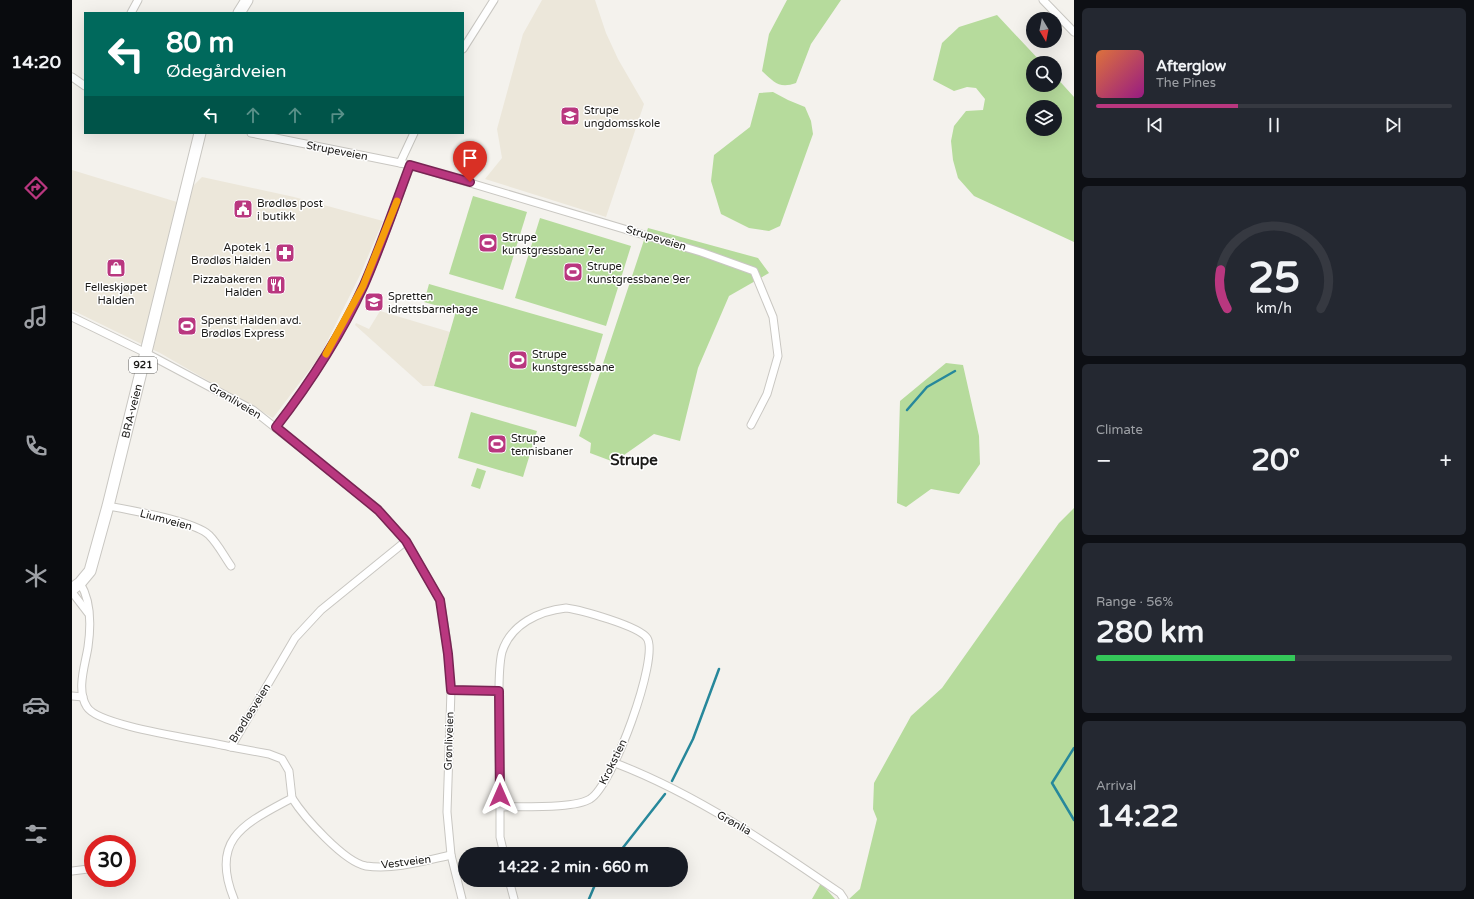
<!DOCTYPE html>
<html lang="en">
<head>
<meta charset="utf-8">
<style>
	body { margin:0; font-family:"Varela Round",sans-serif; background:#242831; color:#f1f3f6; height:100vh; display:flex; flex-direction:column; font-size:15px; white-space:nowrap }
	* { box-sizing:border-box; margin:0 }
	p { font-size:13px; color:#9ea1a6 }
	.icon { flex:none; width:22px; height:22px; fill:none; stroke:currentColor; stroke-width:2; stroke-linecap:round; stroke-linejoin:round }
	.map { position:relative; flex:1; overflow:hidden }
	.details { display:flex; flex-direction:column; gap:8px; padding:8px; background:#0d0f14; width:400px }
	.details>* { flex:none }
	.guide { position:absolute; left:12px; top:12px; width:380px; height:122px; border-radius:0px; box-shadow:0 4px 16px #0002; background:#00695c; color:#fff; overflow:hidden }
	.needle { width:26px; rotate:170deg }
	.buttons { position:absolute; left:954px; top:12px; display:grid; gap:8px }
	.buttons a { display:grid; place-items:center; width:36px; height:36px; border-radius:50%; background:#171b24; box-shadow:0 4px 16px #0002; font-size:20px }
	.speed { position:absolute; left:12px; top:835px; display:flex; gap:8px; font-size:20px; font-weight:700; text-align:center }
	.speed>* { display:grid; place-content:center; width:52px; height:52px; border-radius:50%; background:#171b24; box-shadow:0 4px 16px #0002; line-height:1 }
	.speed .limit { border:6px solid #d22; background:#fff; color:#111 }
	.pin { position:absolute; display:grid; place-items:center; width:34px; height:34px; color:#fff; margin:-41px -17px; border-radius:50% 50% 50% 0; rotate:-45deg; box-shadow:0 0 4px #0007 }
	.pin .icon { rotate:45deg }
	.me { position:absolute; width:44px; margin:-22px; rotate:0deg; stroke-linejoin:round; filter:drop-shadow(0 0 3px #0008) }
	.turn { display:flex; align-items:center; gap:14px; height:84px; padding:0 16px; font-size:18px }
	.turn .icon { width:52px; height:52px; stroke-width:2.5 }
	.turn b { display:block; font-size:28px; line-height:34px }
	.lanes { display:flex; align-items:center; height:38px; padding:0 16px; background:#0003; justify-content:center; gap:20px; direction:ltr }
	.lanes .off { opacity:.35 }
	.big { font-size:30px; font-weight:800; line-height:1.1 }
	.details .tile { flex:1; display:flex; flex-direction:column; justify-content:center; gap:6px; min-width:0; padding:0 14px; border-radius:6px; background:#242831 }
	.details .dial { align-items:center; gap:0 }
	.dial svg { height:104px; overflow:visible; fill:none; stroke:#363941; stroke-width:7; stroke-linecap:round; text-anchor:middle }
	.dial text { fill:#f1f3f6; stroke:none }
	.song { display:flex; align-items:center; gap:12px }
	.cover { width:48px; height:48px; border-radius:6px; background:linear-gradient(135deg,hsl(20 70% 55%),hsl(310 70% 35%)) }
	.played { height:4px; border-radius:2px; background:linear-gradient(90deg,#b9377f 40%,#363941 40%) }
	.keys { display:flex; justify-content:space-around; direction:ltr }
	.heat { display:flex; justify-content:space-between; align-items:center; font-size:22px; direction:ltr }
	.charge { height:6px; border-radius:3px; background:linear-gradient(90deg,#34c759 56%,#363941 0) }
	.trip { position:absolute; left:386px; top:847px; width:230px; height:40px; border-radius:20px; background:#171b24; box-shadow:0 4px 16px #0002; font-weight:800; line-height:40px; text-align:center }
	main { display:flex; flex:1; min-height:0 }
	.tab-bar { display:flex; flex-direction:column; width:72px; justify-content:space-around; align-items:center; background:#090b0e; color:#9ea1a6 }
	.tab-bar .icon { width:28px; height:28px }
	.tab-bar .selected { color:#b9377f }
	.tab-bar b { font-size:18px; color:#f1f3f6 }
	.map>svg:first-child { display:block }
	.built { fill:#ece7da }
	.green { fill:#b6db9c; fill-rule:evenodd }
	.lines { fill:none; stroke-linecap:round; stroke-linejoin:round }
	.stream { stroke:#27889b; stroke-width:2.5 }
	.street-casing { stroke:#c9c7c2; stroke-width:9 }
	.primary-casing { stroke:#c9c7c2; stroke-width:13 }
	.street { stroke:#fff; stroke-width:7 }
	.primary { stroke:#fff; stroke-width:11 }
	.route-casing { stroke:#782453; stroke-width:10 }
	.route { stroke:#b9377f; stroke-width:7 }
	.slow { stroke:#f59e0b; stroke-width:7 }
	.labels { text-anchor:middle; dominant-baseline:central; stroke-width:3; stroke-linejoin:round; paint-order:stroke }
	.shield { fill:#fff; stroke:#5f5f5d; stroke-width:1 }
	.shield-label { font-size:10px; font-weight:bold; fill:#1b1a18 }
	.poi-label { font-size:11px; fill:#1b1a18; stroke:#fff; text-anchor:start }
	.street-label { font-size:11px; fill:#1b1a18; stroke:#fff }
	.district-label { font-size:15px; font-weight:bold; fill:#1b1a18; stroke:#fff }
</style>
</head>
<body>
<main>
<nav class="tab-bar">
<b>14:20</b>
<svg class="icon selected" aria-label="directions" viewBox="0 0 24 24"><path d="M12 3l9 9-9 9-9-9zM9 14v-3h6M13 9l2 2-2 2"/></svg>
<svg class="icon" aria-label="music" viewBox="0 0 24 24"><path d="M9 18V5l10-2v13"/><circle cx="6" cy="18" r="3"/><circle cx="16" cy="16" r="3"/></svg>
<svg class="icon" aria-label="phone" viewBox="0 0 24 24"><path d="M5 4h4l2 5-3 2q2 4 5 5l2-3 5 2v4C11 20 4 13 5 4z"/></svg>
<svg class="icon" aria-label="climate" viewBox="0 0 24 24"><path d="M12 3v18M4 7l16 10M4 17L20 7"/></svg>
<svg class="icon" aria-label="car" viewBox="0 0 24 24"><path d="M5 17H2v-5l4-1 3-4h7l3 4 3 1v5h-3M9 17h6M6 11h13"/><circle cx="7" cy="17" r="2"/><circle cx="17" cy="17" r="2"/></svg>
<svg class="icon" aria-label="filters" viewBox="0 0 24 24"><path d="M4 7h16M4 17h16"/><circle cx="9" cy="7" r="2"/><circle cx="15" cy="17" r="2"/></svg>
</nav>
<div class="map">
<svg width="1002" height="899" viewBox="0 0 1002 899">
	<rect width="100%" height="100%" fill="#f4f2ed"/>
	<g class="built">
		<polygon points="470,0 523,0 534,33 546,59 572,104 534,217 413,179 430,158 425,129 451,34"/>
		<polygon points="0,170 105,202 130,177 222,197 311,221 288,275 248,356 201,418 88,353 0,310"/>
		<polygon points="308,311 378,332 362,386 351,386 283,325 284,323 297,329"/>
	</g>
	<g class="green">
		<path d="M 715,0 L 769,0 L 739,44 L 724,83 C 707,89 702,82 690,71 L 697,34 Z"/>
		<path d="M 925,15 L 970,63 L 961,63 L 961,85 L 983,85 L 983,76 L 1002,97 L 1002,242 L 902,196 L 886,178 L 881,160 L 879,141 L 882,126 L 894,111 L 911,110 L 913,99 L 904,88 L 895,87 L 882,91 L 861,80 L 870,43 L 887,27 ZM 961,107 L 983,107 L 983,129 L 961,129 Z"/>
		<polygon points="701,92 716,100 733,107 739,121 741,134 708,226 697,231 677,228 649,214 639,181 642,155 678,127 687,93"/>
		<polygon points="401,196 455,212 431,290 377,274"/>
		<polygon points="468,218 559,246 534,326 443,298"/>
		<polygon points="576,228 686,258 697,273 657,296 626,368 608,441 582,434 542,462 518,453 519,443 507,436"/>
		<polygon points="357,284 531,334 504,427 362,386 384,311 352,302"/>
		<polygon points="874,363 891,365 907,436 908,464 887,494 859,489 834,507 825,503 828,401"/>
		<polygon points="399,412 465,431 451,477 386,458"/>
		<polygon points="405,468 414,471 408,489 399,486"/>
		<polygon points="1002,508 1002,899 777,899 788,889 805,819 801,809 802,783 839,716 870,688 987,523"/>
		<polygon points="749,883 763,899 740,899"/>
	</g>
	<g class="lines">
		<g class="stream">
			<polyline points="835,410 855,387 883,371"/>
			<polyline points="1002,748 980,783 1002,820"/>
			<polyline points="600,781 621,739 647,669"/>
			<polyline points="546,854 593,794"/>
			<polyline points="517,899 525,880"/>
		</g>
		<defs>
			<g id="street">
				<polyline points="971,0 1002,32"/>
				<polyline points="59,13 66,0"/>
				<polyline points="391,49 422,0"/>
				<polyline points="0,77 13,86"/>
				<polyline points="179,133 338,165 629,252 682,271 701,317 706,356 695,394 679,425"/>
				<polyline points="328,163 342,133"/>
				<polyline points="0,317 74,353 181,410 306,509 334,541 368,600 375,642 379,690 375,812 379,855 390,899"/>
				<path d="M 204,427 C 238,383 269,335 292,285 C 309,246 324,205 338,165"/>
				<path d="M 36,506 C 58,510 122,521 137,535 C 146,544 152,556 159,566"/>
				<path d="M 8,583 C 20,602 19,626 16,647 C 13,666 4,690 15,707 C 27,727 133,740 159,747 L 223,638 L 249,610 L 334,541"/>
				<polyline points="0,592 16,613"/>
				<path d="M 494,608 C 509,610 567,626 575,638 C 588,657 540,787 518,799 C 502,809 448,806 428,807 C 427,776 427,744 427,713 C 427,696 426,668 430,652 C 439,624 467,611 494,608 Z"/>
				<polyline points="379,690 427,691"/>
				<polyline points="0,696 11,697"/>
				<path d="M 159,747 L 197,754 L 210,759 L 217,771 L 220,798 C 174,823 137,838 162,899"/>
				<path d="M 543,763 C 624,794 697,844 768,893 L 772,899"/>
				<path d="M 220,798 C 232,817 272,862 294,866 C 322,870 352,861 379,855"/>
				<polyline points="428,807 428,837 432,854"/>
				<polyline points="0,871 16,869"/>
				<polyline points="437,880 442,899"/>
			</g>
			<g id="primary">
				<polyline points="167,13 175,0"/>
				<path id="s1" d="M 0,589 L 8,583 L 18,571 L 36,506 L 128,133"/>
			</g>
		</defs>
		<use href="#street" class="street-casing"/>
		<use href="#primary" class="primary-casing"/>
		<use href="#street" class="street"/>
		<use href="#primary" class="primary"/>
	</g>
	<g class="lines">
		<defs>
			<path id="route" d="M 398,182 L 338,165 C 323,205 309,246 292,285 C 269,335 238,383 204,427 L 306,510 L 334,541 L 368,600 L 376,654 L 379,690 L 427,691 L 428,795"/>
		</defs>
		<use href="#route" class="route-casing"/>
		<use href="#route" class="route"/>
		<polyline class="slow" points="254,354 291,286 325,201"/>
	</g>
	<defs>
		<symbol id="school-square" viewBox="-11 -11 22 22"><rect x="-9" y="-9" width="18" height="18" rx="4" fill="#b9377f" stroke="#fff"/><path d="M0-5L7-2L0 1L-7-2ZM-4 1L0 2.5L4 1V4Q0 6-4 4Z" fill="#fff"/></symbol>
		<symbol id="civic-square" viewBox="-11 -11 22 22"><rect x="-9" y="-9" width="18" height="18" rx="4" fill="#b9377f" stroke="#fff"/><path d="M-.6-6.5H3V-4.5H.6V-3L4-1V1h2V6H-6V1h2V-1L-.6-3ZM-1.2 2.5V6h2.4V2.5Z" fill="#fff"/></symbol>
		<symbol id="stadium-square" viewBox="-11 -11 22 22"><rect x="-9" y="-9" width="18" height="18" rx="4" fill="#b9377f" stroke="#fff"/><path d="M0-5a6.5 5 0 1 0 0 10a6.5 5 0 1 0 0-10ZM-3.5-1.8h7v3.6h-7Z" fill="#fff"/></symbol>
		<symbol id="pharmacy-square" viewBox="-11 -11 22 22"><rect x="-9" y="-9" width="18" height="18" rx="4" fill="#b9377f" stroke="#fff"/><path d="M-2-6h4v4h4v4h-4v4h-4v-4h-4v-4h4Z" fill="#fff"/></symbol>
		<symbol id="shop-square" viewBox="-11 -11 22 22"><rect x="-9" y="-9" width="18" height="18" rx="4" fill="#b9377f" stroke="#fff"/><path d="M-5-2.5h2.3a2.7 3.5 0 0 1 5.4 0H5L5.5 6h-11ZM-1.5-2.5h3a1.5 2.3 0 0 0-3 0Z" fill="#fff"/></symbol>
		<symbol id="restaurant-square" viewBox="-11 -11 22 22"><rect x="-9" y="-9" width="18" height="18" rx="4" fill="#b9377f" stroke="#fff"/><path d="M-5-6h1v4h1v-4h1v4h1v-4h1v5L-1.5 .5V6h-2V.5L-5-1ZM5-6V6H3V1.5H1.5Q1.5-4 5-6Z" fill="#fff"/></symbol>
	</defs>
	<g fill-rule="evenodd">
		<use href="#school-square" x="487" y="105" width="22" height="22"/>
		<use href="#civic-square" x="160" y="198" width="22" height="22"/>
		<use href="#stadium-square" x="405" y="232" width="22" height="22"/>
		<use href="#pharmacy-square" x="202" y="242" width="22" height="22"/>
		<use href="#shop-square" x="33" y="257" width="22" height="22"/>
		<use href="#stadium-square" x="490" y="261" width="22" height="22"/>
		<use href="#restaurant-square" x="193" y="274" width="22" height="22"/>
		<use href="#school-square" x="291" y="291" width="22" height="22"/>
		<use href="#stadium-square" x="104" y="315" width="22" height="22"/>
		<use href="#stadium-square" x="435" y="349" width="22" height="22"/>
		<use href="#stadium-square" x="414" y="433" width="22" height="22"/>
	</g>
	<g class="labels">
		<rect class="shield" x="57" y="357" width="28" height="16" rx="3"/>
		<g class="shield-label">
			<text x="71" y="365">921</text>
		</g>
		<g class="poi-label">
			<text x="512" y="110">Strupe<tspan x="512" dy="13">ungdomsskole</tspan></text>
			<text x="185" y="203">Brødløs post<tspan x="185" dy="13">i butikk</tspan></text>
			<text x="430" y="237">Strupe<tspan x="430" dy="13">kunstgressbane 7er</tspan></text>
			<text x="199" y="247" text-anchor="end">Apotek 1<tspan x="199" dy="13">Brødløs Halden</tspan></text>
			<text x="515" y="266">Strupe<tspan x="515" dy="13">kunstgressbane 9er</tspan></text>
			<text x="190" y="279" text-anchor="end">Pizzabakeren<tspan x="190" dy="13">Halden</tspan></text>
			<text x="44" y="287" text-anchor="middle">Felleskjøpet<tspan x="44" dy="13">Halden</tspan></text>
			<text x="316" y="296">Spretten<tspan x="316" dy="13">idrettsbarnehage</tspan></text>
			<text x="129" y="320">Spenst Halden avd.<tspan x="129" dy="13">Brødløs Express</tspan></text>
			<text x="460" y="354">Strupe<tspan x="460" dy="13">kunstgressbane</tspan></text>
			<text x="439" y="438">Strupe<tspan x="439" dy="13">tennisbaner</tspan></text>
		</g>
		<g class="street-label">
			<text transform="translate(265 151) rotate(11)">Strupeveien</text>
			<text transform="translate(584 238) rotate(17)">Strupeveien</text>
			<text transform="translate(163 401) rotate(31)">Grønliveien</text>
			<text stroke="none"><textPath href="#s1" startOffset="191">BRA-veien</textPath></text>
			<text transform="translate(94 520) rotate(15)">Liumveien</text>
			<text transform="translate(178 713) rotate(-58)">Brødløsveien</text>
			<text transform="translate(377 741) rotate(-88)">Grønliveien</text>
			<text transform="translate(541 762) rotate(-64)">Krokstien</text>
			<text transform="translate(662 823) rotate(29)">Grønlia</text>
			<text transform="translate(334 862) rotate(-7)">Vestveien</text>
		</g>
		<g class="district-label">
			<text x="562" y="460">Strupe</text>
		</g>
	</g>
</svg>
<div class="buttons">
<a><svg class="needle" viewBox="-14 -14 28 28"><path d="M0-13l5 13h-10z" fill="#e53935"/><path d="M0 13l5-13h-10z" fill="#9ea1a6"/></svg></a>
<a><svg class="icon" aria-label="search" viewBox="0 0 24 24"><circle cx="10" cy="10" r="6"/><path d="M15 15l6 6"/></svg></a>
<a><svg class="icon" aria-label="layers" viewBox="0 0 24 24"><path d="M12 4l9 5-9 5-9-5zM3 14l9 5 9-5"/></svg></a>
</div>
<div class="speed"><div class="limit">30</div></div>
<div class="pin" style="left:398px;top:182px;background:#d93025"><svg class="icon" aria-label="arrive" viewBox="0 0 24 24"><path d="M6 21V4h12l-3 4 3 4H6"/></svg></div>
<svg class="me" style="left:428px;top:795px" viewBox="-20 -20 40 40"><path d="M0-17L14 15 0 8-14 15z" fill="#b9377f" stroke="#fff" stroke-width="4"/></svg>
<div class="trip">14:22 · 2 min · 660 m</div>
<div class="guide">
<div class="turn"><svg class="icon" aria-label="left" viewBox="0 0 24 24"><path d="M17 20v-9H6M10 6l-5 5 5 5"/></svg><div><b>80 m</b>Ødegårdveien</div></div>
<div class="lanes"><svg class="icon" aria-label="left" viewBox="0 0 24 24"><path d="M17 20v-9H6M10 6l-5 5 5 5"/></svg><svg class="icon off" aria-label="ahead" viewBox="0 0 24 24"><path d="M12 20V5M6 11l6-6 6 6"/></svg><svg class="icon off" aria-label="ahead" viewBox="0 0 24 24"><path d="M12 20V5M6 11l6-6 6 6"/></svg><svg class="icon off" aria-label="right" viewBox="0 0 24 24"><path d="M7 20v-9h11M14 6l5 5-5 5"/></svg></div>
</div>
</div>
<section class="details">
<div class="tile">
<div class="song"><i class="cover"></i><div><b>Afterglow</b><p>The Pines</p></div></div>
<div class="played"></div>
<div class="keys"><svg class="icon" aria-label="previous" viewBox="0 0 24 24"><path d="M18 5L8 12l10 7zM5 5v14"/></svg><svg class="icon" aria-label="pause" viewBox="0 0 24 24"><path d="M8 5v14M16 5v14"/></svg><svg class="icon" aria-label="next" viewBox="0 0 24 24"><path d="M6 5l10 7-10 7zM19 5v14"/></svg></div>
</div>
<div class="tile dial"><svg viewBox="0 0 100 80">
<path d="M14 69A42 42 0 1 1 86 69"/>
<path d="M14 69A42 42 0 0 1 9 39" stroke="#b9377f"/>
<text x="50" y="56" font-size="32" font-weight="700">25</text>
<text x="50" y="72" font-size="11">km/h</text>
</svg></div>
<div class="tile"><p>Climate</p>
<div class="heat"><a>−</a><b class="big">20°</b><a>+</a></div>
</div>
<div class="tile"><p>Range · 56%</p><b class="big">280 km</b><div class="charge"></div></div>
<div class="tile"><p>Arrival</p><b class="big">14:22</b></div>
</section>
</main>
</body>
</html>
